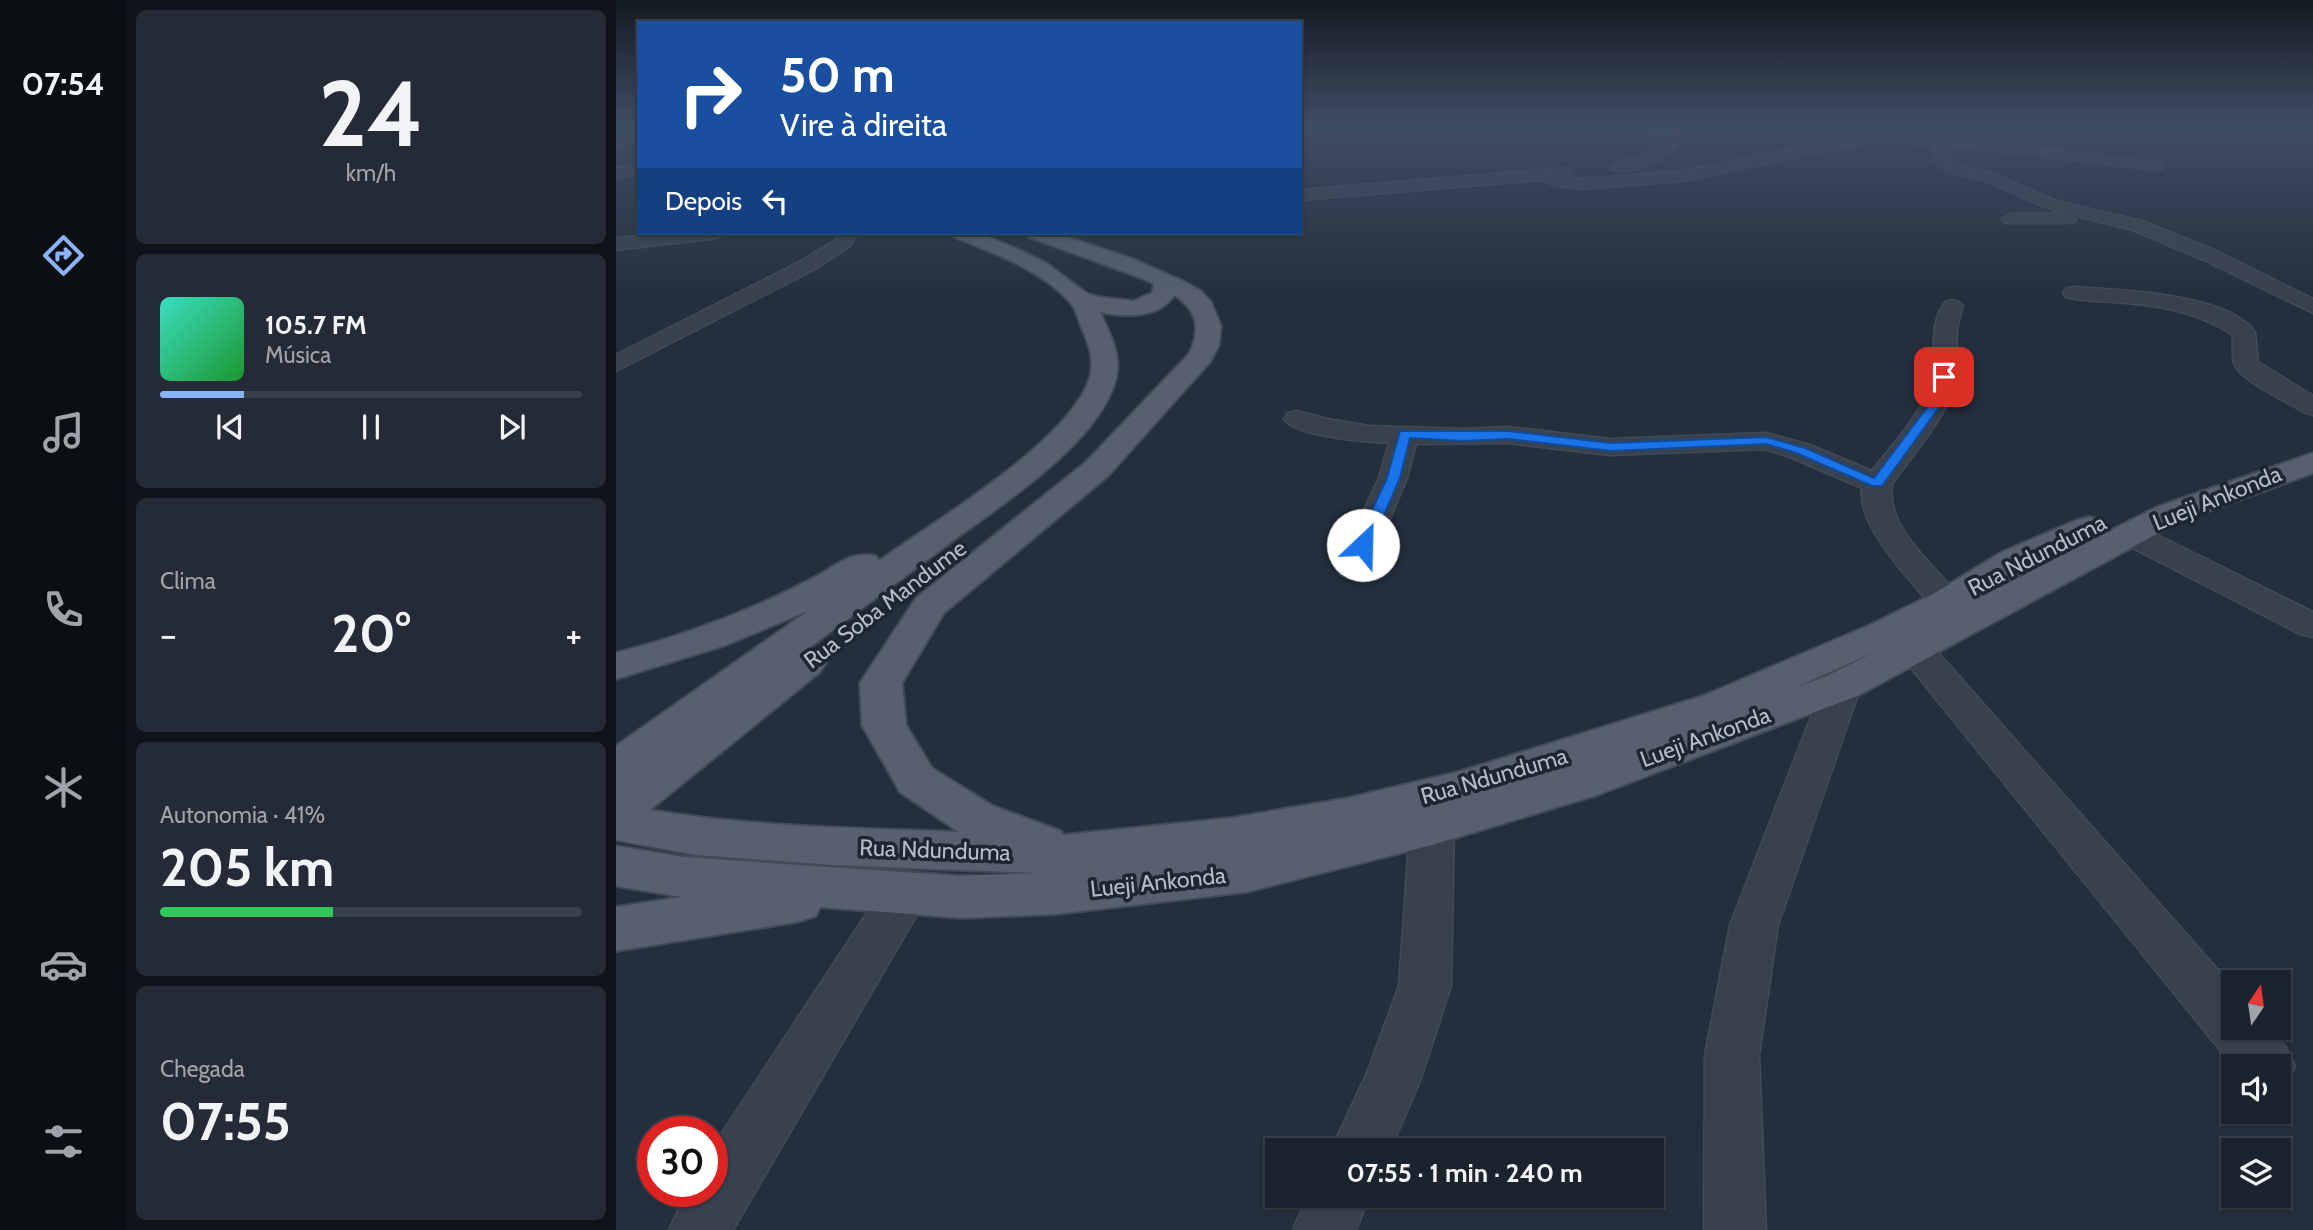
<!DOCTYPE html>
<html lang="pt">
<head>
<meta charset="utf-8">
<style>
	body { margin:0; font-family:Cabin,sans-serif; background:#242b36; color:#f1f3f6; height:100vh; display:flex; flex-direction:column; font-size:26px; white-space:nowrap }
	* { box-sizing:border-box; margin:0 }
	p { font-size:23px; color:#a0a4aa }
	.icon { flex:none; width:38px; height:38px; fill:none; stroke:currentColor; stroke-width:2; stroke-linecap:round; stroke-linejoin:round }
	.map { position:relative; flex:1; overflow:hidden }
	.drawer { display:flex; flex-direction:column; gap:10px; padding:10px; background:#0f1319; width:490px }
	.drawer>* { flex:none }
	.top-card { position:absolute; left:21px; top:21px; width:665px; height:214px; border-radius:0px; box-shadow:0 2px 5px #0004,0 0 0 2px #39404a; background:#1a4fa0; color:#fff; overflow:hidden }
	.needle { width:46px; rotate:13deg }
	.controls { position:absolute; left:1605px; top:970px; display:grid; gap:14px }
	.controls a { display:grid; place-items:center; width:70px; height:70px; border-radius:0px; background:#1b232e; box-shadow:0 2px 5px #0004,0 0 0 2px #39404a; font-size:35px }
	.speed { position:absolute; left:21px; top:1116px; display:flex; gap:14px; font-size:35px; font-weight:700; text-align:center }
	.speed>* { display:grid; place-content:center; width:91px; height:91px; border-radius:50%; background:#1b232e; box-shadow:0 2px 5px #0004,0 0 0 2px #39404a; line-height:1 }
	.speed .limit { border:10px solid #d22; background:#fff; color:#111 }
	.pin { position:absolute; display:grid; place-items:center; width:60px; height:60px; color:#fff; margin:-30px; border-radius:14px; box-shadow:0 4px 10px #0006 }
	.me { position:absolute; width:77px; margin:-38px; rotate:24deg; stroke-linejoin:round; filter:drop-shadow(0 0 5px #0008) }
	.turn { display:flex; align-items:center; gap:24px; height:147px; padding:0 28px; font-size:32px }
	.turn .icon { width:91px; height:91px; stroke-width:2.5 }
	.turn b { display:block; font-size:49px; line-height:60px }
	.then { display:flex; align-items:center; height:66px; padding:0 28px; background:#0003; gap:14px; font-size:26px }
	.big { font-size:52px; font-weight:800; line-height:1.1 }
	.drawer .card { flex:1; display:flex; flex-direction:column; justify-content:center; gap:10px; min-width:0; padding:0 24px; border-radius:10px; background:#242b36 }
	.drawer .dial { align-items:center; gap:0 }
	.dial b { font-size:91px; line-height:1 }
	.song { display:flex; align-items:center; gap:21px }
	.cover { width:84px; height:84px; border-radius:10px; background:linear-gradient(135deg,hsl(170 70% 55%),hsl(130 70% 35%)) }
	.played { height:7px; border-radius:4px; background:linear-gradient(90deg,#8ab4f8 20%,#39404a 20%) }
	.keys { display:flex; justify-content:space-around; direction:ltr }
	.heat { display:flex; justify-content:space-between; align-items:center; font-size:38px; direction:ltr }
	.charge { height:10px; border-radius:5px; background:linear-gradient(90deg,#34c759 41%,#39404a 0) }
	.trip { position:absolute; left:649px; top:1138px; width:399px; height:70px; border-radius:0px; background:#1b232e; box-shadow:0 2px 5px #0004,0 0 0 2px #39404a; font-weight:800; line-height:70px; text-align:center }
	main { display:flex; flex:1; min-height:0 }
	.dock { display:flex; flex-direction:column; width:126px; justify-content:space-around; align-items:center; background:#0b0e12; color:#a0a4aa }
	.dock .icon { width:49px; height:49px }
	.dock .selected { color:#8ab4f8 }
	.dock b { font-size:32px; color:#f1f3f6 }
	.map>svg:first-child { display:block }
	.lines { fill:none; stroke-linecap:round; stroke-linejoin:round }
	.minor-casing { stroke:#414a57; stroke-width:3 }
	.major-casing { stroke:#414a57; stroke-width:4 }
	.minor { fill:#38414e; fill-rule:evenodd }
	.major { fill:#56606e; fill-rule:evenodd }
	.route { fill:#1a73e8; stroke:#114b97; stroke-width:2 }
	.labels { text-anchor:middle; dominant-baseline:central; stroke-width:7; stroke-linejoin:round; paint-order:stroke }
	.street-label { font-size:23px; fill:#b4bcc9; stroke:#1d2633 }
</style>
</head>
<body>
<main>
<nav class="dock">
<b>07:54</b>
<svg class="icon selected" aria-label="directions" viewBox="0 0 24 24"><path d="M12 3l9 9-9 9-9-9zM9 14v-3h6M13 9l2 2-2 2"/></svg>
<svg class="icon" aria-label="music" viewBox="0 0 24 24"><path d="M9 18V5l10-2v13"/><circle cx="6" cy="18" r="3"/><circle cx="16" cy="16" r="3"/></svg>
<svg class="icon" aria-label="phone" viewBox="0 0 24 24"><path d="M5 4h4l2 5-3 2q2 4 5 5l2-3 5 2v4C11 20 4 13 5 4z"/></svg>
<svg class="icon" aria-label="climate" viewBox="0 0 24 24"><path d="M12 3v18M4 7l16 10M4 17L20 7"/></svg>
<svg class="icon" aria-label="car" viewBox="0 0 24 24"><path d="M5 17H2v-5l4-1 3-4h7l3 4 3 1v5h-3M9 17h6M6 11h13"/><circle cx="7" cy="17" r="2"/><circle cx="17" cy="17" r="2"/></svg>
<svg class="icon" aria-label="filters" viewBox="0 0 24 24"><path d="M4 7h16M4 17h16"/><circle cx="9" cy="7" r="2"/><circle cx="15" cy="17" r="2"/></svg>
</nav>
<section class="drawer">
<div class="card dial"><b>24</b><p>km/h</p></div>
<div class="card">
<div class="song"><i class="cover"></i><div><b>105.7 FM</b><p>Música</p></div></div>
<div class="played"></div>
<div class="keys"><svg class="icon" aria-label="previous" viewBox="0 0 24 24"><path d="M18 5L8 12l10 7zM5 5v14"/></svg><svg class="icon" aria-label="pause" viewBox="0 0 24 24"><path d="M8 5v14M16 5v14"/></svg><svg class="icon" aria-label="next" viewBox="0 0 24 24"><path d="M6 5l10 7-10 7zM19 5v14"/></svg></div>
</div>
<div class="card"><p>Clima</p>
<div class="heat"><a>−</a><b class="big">20°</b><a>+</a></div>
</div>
<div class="card"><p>Autonomia · 41%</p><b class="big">205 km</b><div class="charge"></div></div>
<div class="card"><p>Chegada</p><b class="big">07:55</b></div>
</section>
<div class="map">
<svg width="1697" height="1230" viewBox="0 0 1697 1230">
	<rect width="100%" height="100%" fill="#242f3e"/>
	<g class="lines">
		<defs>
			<g id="minor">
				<path d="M 1020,124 L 1037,124 L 1043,128 L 1117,124 L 1111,128 L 1055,134 L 1061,143 C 1048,161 1018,175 996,170 L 994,167 L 996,164 L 1033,154 L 1047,143 Z"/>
				<polygon points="0,132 16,139 0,149"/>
				<path d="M 1252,134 L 1325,136 L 1545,163 L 1547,166 L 1545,169 L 1540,170 L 1332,145 L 1332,158 L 1346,167 L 1379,174 L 1438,200 L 1529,222 L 1602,252 L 1697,299 L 1697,313 L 1588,260 L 1517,230 L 1460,216 L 1459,222 L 1453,223 L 1389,223 L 1386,219 L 1395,214 L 1448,213 C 1421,206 1398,192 1372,182 C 1352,174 1333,178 1318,160 L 1318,144 L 1252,142 L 1066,181 L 964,189 L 941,186 L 924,180 L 684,200 L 684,190 L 949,168 L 957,173 L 950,177 L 964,179 L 1066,171 Z"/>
				<polygon points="23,165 23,174 0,178 0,168"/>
				<polygon points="53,233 110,233 101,238 0,250 0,238"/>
				<polygon points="224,233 242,233 234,246 201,268 0,371 0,355 187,260 221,239"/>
				<path d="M 1457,287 C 1501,290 1612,293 1639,332 L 1642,362 L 1697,396 L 1697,415 L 1688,412 C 1673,403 1623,380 1618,363 C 1616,355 1617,343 1617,335 C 1580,311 1541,305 1498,302 C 1482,301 1465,301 1450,297 L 1447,293 L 1450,289 Z"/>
				<path d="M 1336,300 L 1343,302 L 1347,306 C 1336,336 1343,348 1340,377 C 1336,412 1296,455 1276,484 C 1269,531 1323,567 1347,602 L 1342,609 L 1330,612 L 1318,609 C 1295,580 1240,526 1246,488 L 1174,457 L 1149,449 L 994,455 L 892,443 L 800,444 L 791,478 L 753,568 L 749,575 L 737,578 L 725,575 L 721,568 L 763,478 L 773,443 C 751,442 680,437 668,419 L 672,413 L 681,411 L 711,419 L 754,426 L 848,429 L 892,427 L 994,439 L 1150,433 L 1194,445 L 1256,471 C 1277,443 1306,415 1315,381 C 1322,353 1311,327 1329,302 Z"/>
				<polygon points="1514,525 1525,527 1697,612 1697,637 1684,634 1503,541 1498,534 1503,527"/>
				<polygon points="1299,638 1312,641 1617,987 1617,1027 1653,1027 1670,1048 1679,1066 1670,1084 1662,1087 1662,1066 1617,1066 1286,657 1281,649 1286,641"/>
				<polygon points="1226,674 1239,677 1245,686 1162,925 1143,1055 1150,1230 1088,1230 1089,1055 1114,925 1207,686 1213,677"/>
				<polygon points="816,810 832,815 838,827 835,986 804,1081 774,1150 715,1150 751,1073 783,986 794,827 800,815"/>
				<polygon points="289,875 306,881 313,894 117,1230 53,1230 71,1192 96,1192 96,1148 272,881"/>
				<polygon points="692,1195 754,1195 740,1230 677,1230"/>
			</g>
			<path id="major" d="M 335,233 L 362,233 L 399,248 L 430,263 L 472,294 L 483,297 L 517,301 L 536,293 L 538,284 L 528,279 L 413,237 L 410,233 L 439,233 L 517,259 L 567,281 L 585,291 L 595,302 L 605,326 L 603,345 L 594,362 L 492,476 L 328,613 L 286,683 L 290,725 L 316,768 L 377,806 L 445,831 L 447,835 L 615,818 L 732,798 L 842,772 L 1087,696 L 1254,625 L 1317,594 L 1386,552 L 1461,520 L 1473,517 L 1485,520 L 1490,527 L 1485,534 L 1412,568 L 1357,601 L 1541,507 L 1697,453 L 1697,473 L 1565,521 L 1241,696 L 981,795 L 816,845 L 630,892 L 440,914 L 346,918 L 204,907 L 200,916 L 181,922 L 0,951 L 0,907 L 66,897 L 0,886 L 0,846 L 67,857 L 346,876 L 422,873 L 216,865 L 81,855 L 0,840 L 0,746 L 192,611 L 110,645 L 0,679 L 0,653 C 70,635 137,610 201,576 C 221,565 236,550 260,556 L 263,561 C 317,522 456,440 474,377 C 479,359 472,342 465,326 C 462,318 460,308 454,302 C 424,269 378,253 338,237 ZM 558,295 C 582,310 585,329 573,354 L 470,462 L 300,598 L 244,683 L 246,725 L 284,792 L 343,832 C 240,828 136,827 34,810 L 204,672 L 210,663 L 204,654 L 190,650 C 236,616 282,582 327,548 C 380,508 484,444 500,378 C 506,354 493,332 484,312 C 507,317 544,319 558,295 ZM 1261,651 L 1211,676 L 1178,688 Z"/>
		</defs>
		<use href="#minor" class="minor-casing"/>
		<use href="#major" class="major-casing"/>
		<use href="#minor" class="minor"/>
		<use href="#major" class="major"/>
	</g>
	<linearGradient id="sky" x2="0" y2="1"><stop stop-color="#141a22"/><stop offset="0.42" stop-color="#3f4d63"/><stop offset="1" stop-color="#3f4d63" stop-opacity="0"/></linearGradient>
	<rect width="1697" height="296" fill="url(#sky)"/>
	<polygon class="route" points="1328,373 1334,377 1327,402 1266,486 1256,486 1180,453 1150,444 995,451 892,439 848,441 794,438 784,478 755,545 747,550 740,545 771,478 784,431 892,431 995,443 1150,437 1189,448 1258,478 1315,402 1323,377"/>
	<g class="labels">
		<g class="street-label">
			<text transform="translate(1601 498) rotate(-22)">Lueji Ankonda</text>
			<text transform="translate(1421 555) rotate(-27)">Rua Ndunduma</text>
			<text transform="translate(269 604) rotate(-37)">Rua Soba Mandume</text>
			<text transform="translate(1089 737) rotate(-20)">Lueji Ankonda</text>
			<text transform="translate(878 776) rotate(-16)">Rua Ndunduma</text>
			<text transform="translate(319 850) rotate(2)">Rua Ndunduma</text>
			<text transform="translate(542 882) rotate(-6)">Lueji Ankonda</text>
		</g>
	</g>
</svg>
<div class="controls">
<a><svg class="needle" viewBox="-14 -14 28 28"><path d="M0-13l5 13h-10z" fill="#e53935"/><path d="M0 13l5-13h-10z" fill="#a0a4aa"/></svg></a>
<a><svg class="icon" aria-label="sound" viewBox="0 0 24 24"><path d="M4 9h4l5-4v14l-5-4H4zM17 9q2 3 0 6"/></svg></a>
<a><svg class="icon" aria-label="layers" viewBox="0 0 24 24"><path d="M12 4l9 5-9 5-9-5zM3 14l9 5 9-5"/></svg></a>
</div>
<div class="speed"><div class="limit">30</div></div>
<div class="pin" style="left:1328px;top:377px;background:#d93025"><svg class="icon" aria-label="arrive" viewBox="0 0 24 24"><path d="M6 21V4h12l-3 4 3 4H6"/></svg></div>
<svg class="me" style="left:747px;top:545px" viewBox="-20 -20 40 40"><circle r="19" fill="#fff"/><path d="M0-13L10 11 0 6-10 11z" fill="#1a73e8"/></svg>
<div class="trip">07:55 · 1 min · 240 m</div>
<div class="top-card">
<div class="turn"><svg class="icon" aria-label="right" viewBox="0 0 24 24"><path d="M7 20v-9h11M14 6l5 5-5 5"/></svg><div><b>50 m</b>Vire à direita</div></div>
<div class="then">Depois<svg class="icon" aria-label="left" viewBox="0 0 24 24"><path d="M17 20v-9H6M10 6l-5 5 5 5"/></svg></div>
</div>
</div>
</main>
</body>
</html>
